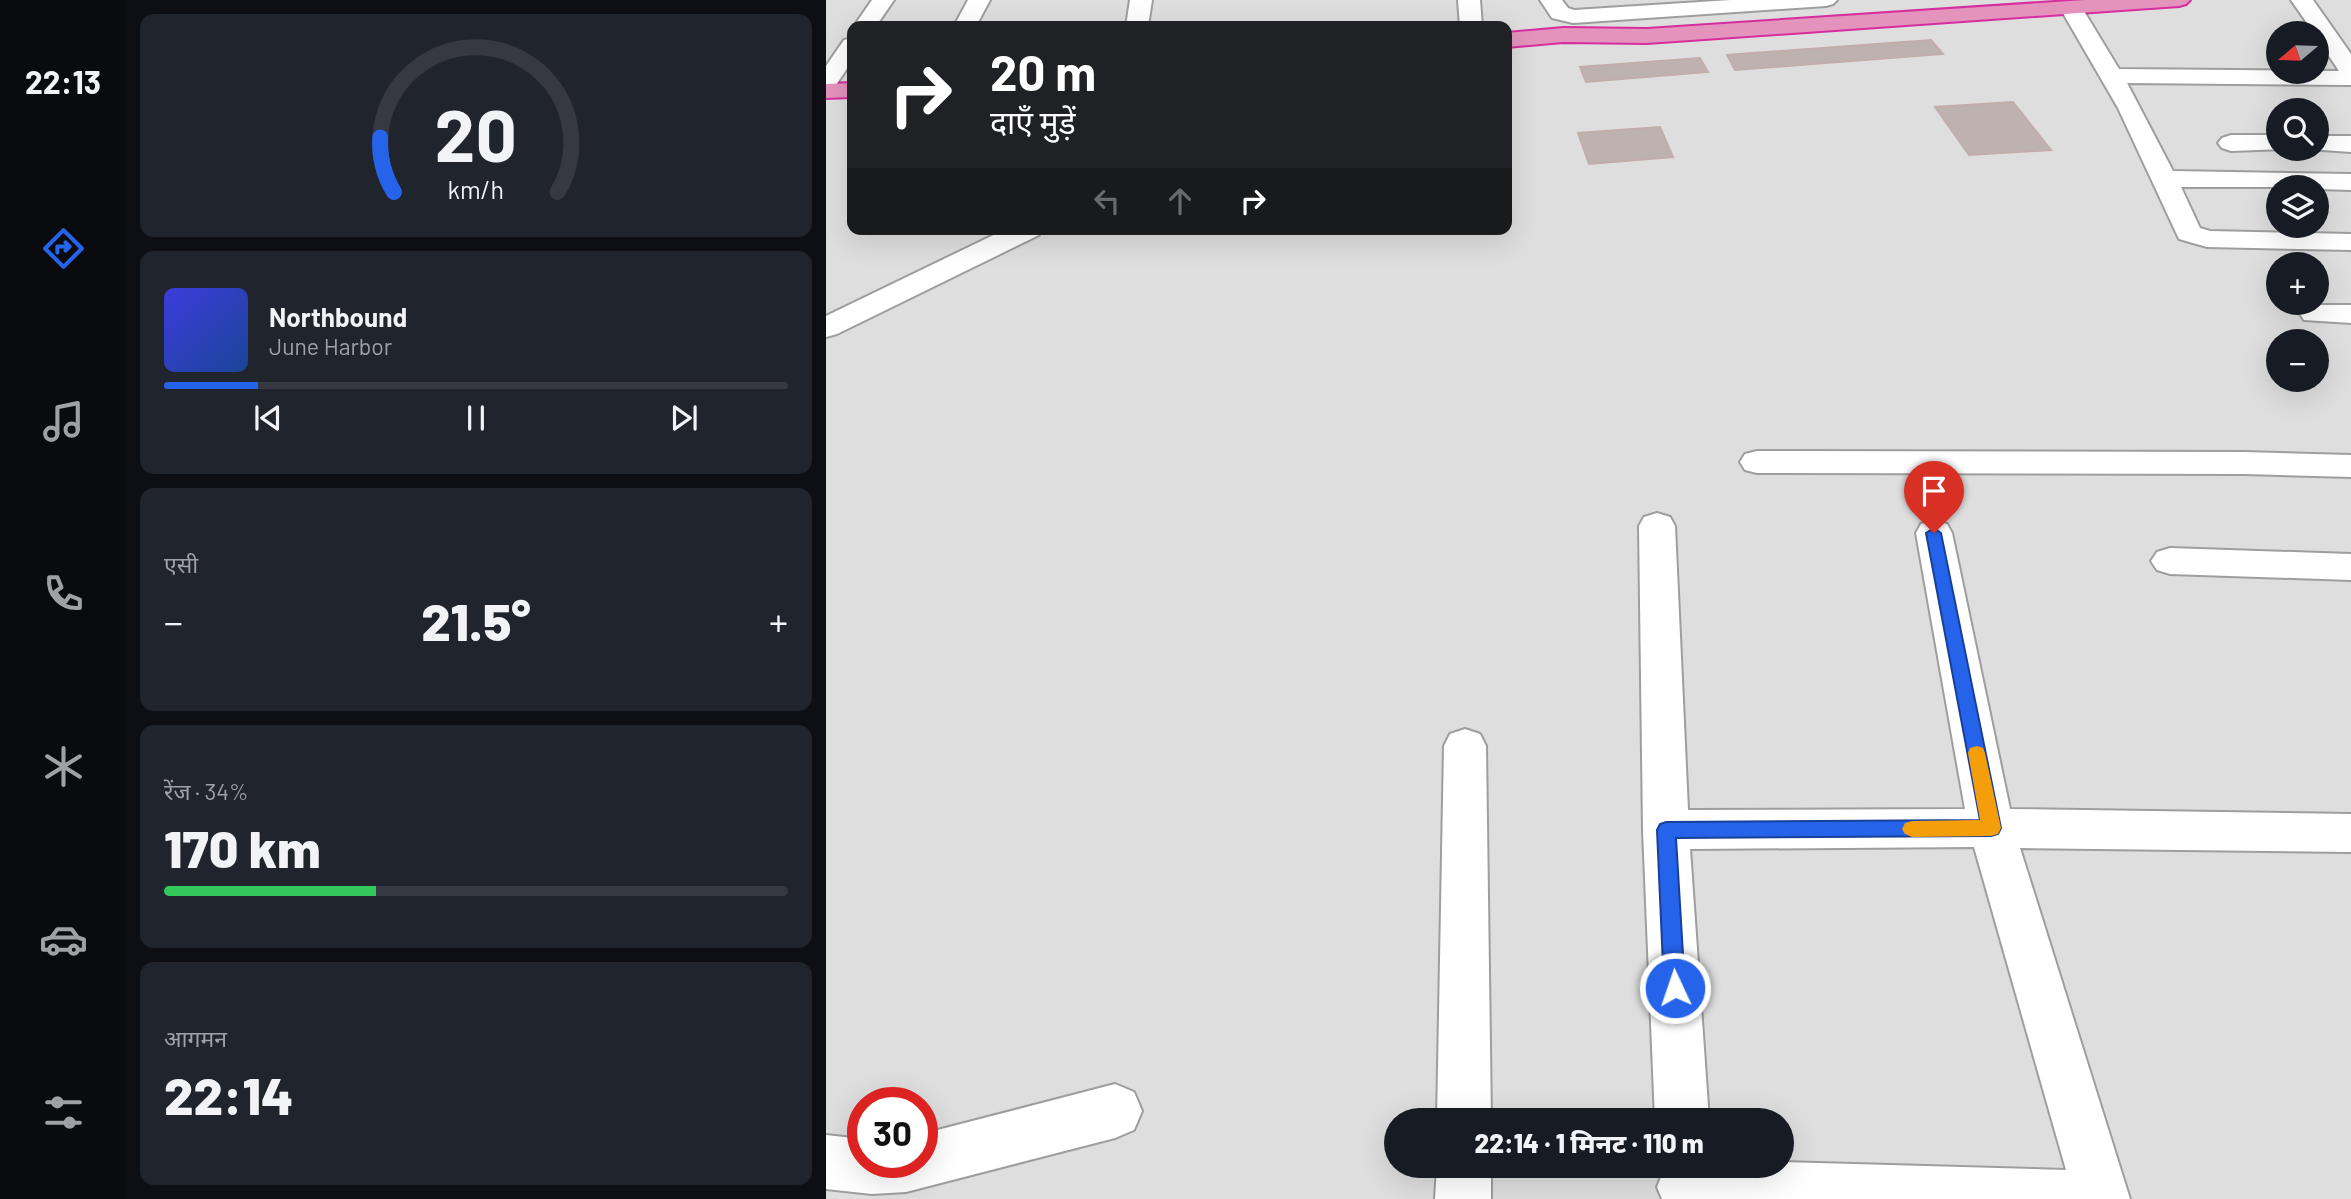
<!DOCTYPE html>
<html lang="hi">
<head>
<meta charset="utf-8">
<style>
	body { margin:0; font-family:Barlow,"Noto Sans Devanagari",sans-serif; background:#20242c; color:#f1f3f6; height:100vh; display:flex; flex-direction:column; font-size:26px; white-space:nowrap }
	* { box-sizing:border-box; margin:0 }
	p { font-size:23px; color:#9ea1a6 }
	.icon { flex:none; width:38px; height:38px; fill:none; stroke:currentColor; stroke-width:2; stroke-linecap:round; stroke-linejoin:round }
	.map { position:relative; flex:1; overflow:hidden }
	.side { display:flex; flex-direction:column; gap:14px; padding:14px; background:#0d0f14; width:700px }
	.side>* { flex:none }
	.top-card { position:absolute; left:21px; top:21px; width:665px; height:214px; border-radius:14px; box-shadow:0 7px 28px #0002; background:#202124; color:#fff; overflow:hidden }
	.needle { width:46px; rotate:251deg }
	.tools { position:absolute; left:1440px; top:21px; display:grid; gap:14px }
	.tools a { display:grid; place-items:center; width:63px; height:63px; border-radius:50%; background:#171b24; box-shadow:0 7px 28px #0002; font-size:35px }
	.speed { position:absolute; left:21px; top:1087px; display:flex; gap:14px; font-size:35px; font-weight:700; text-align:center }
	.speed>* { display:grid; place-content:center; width:91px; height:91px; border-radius:50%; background:#171b24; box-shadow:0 7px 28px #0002; line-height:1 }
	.speed .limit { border:10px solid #d22; background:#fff; color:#111 }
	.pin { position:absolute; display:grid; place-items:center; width:60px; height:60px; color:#fff; margin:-72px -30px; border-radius:50% 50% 50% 0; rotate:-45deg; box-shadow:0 0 7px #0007 }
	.pin .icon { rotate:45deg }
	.me { position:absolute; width:77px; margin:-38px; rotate:357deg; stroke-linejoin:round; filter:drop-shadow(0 0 5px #0008) }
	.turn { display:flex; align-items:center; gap:24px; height:147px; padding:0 28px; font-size:32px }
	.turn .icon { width:91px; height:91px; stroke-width:2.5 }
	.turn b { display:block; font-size:49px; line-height:60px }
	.lanes { display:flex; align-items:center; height:66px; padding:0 28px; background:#0003; justify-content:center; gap:35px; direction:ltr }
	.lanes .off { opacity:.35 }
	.big { font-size:52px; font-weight:800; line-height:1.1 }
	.side .tile { flex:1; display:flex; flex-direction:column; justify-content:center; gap:10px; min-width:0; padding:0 24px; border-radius:14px; background:#20242c }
	.side .dial { align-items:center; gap:0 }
	.dial svg { height:182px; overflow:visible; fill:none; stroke:#363941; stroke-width:7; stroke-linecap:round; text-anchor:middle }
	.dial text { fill:#f1f3f6; stroke:none }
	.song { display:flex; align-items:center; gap:21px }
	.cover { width:84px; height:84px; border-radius:10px; background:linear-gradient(135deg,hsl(240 70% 55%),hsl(220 70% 35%)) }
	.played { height:7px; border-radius:4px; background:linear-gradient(90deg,#2563eb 15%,#363941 15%) }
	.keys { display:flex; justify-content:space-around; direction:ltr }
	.heat { display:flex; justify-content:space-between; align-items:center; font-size:38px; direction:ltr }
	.charge { height:10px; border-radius:5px; background:linear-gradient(90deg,#34c759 34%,#363941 0) }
	.trip { position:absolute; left:558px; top:1108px; width:410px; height:70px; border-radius:35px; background:#171b24; box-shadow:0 7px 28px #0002; font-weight:800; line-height:70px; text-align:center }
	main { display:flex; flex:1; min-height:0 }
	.menu { display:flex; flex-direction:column; width:126px; justify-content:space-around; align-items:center; background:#090b0e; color:#9ea1a6 }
	.menu .icon { width:49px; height:49px }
	.menu .active { color:#2563eb }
	.menu b { font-size:32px; color:#f1f3f6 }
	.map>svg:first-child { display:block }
	.residential { fill:#dfdede; fill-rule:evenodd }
	.building { fill:#beb2b1; stroke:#c2adaa; stroke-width:2 }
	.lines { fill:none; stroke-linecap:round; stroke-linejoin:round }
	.minor-casing { stroke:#9e9e9e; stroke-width:4 }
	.highway-casing { stroke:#d42f9d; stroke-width:4 }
	.minor { fill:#fff; fill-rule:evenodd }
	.highway { fill:#e493bc; fill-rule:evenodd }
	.route { fill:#2563eb; stroke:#184099; stroke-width:2 }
	.slow { fill:#f59e0b }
</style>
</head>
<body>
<main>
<nav class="menu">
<b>22:13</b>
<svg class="icon active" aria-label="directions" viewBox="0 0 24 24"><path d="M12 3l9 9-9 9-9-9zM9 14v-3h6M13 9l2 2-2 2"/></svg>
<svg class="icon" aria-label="music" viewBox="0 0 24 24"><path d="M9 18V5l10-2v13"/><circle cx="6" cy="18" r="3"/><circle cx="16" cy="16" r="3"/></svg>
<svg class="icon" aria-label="phone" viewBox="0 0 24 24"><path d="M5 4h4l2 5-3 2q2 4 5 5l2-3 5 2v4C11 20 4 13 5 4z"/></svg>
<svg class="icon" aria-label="climate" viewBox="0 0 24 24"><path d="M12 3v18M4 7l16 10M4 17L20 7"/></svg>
<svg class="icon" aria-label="car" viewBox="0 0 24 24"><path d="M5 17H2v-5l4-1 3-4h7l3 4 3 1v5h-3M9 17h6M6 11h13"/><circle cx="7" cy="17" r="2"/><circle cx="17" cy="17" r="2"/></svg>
<svg class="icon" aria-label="filters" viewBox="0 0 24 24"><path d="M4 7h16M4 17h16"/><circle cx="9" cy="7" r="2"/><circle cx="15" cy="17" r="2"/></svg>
</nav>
<section class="side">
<div class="tile dial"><svg viewBox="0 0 100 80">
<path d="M14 69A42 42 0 1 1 86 69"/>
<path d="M14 69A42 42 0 0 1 8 45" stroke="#2563eb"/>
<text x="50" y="56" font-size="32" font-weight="700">20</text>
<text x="50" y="72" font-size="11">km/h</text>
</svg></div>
<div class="tile">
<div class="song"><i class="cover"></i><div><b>Northbound</b><p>June Harbor</p></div></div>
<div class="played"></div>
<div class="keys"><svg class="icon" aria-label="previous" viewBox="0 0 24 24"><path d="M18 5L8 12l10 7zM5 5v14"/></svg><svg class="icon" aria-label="pause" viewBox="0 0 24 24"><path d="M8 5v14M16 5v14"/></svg><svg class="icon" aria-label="next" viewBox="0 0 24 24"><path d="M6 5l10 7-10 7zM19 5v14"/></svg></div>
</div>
<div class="tile"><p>एसी</p>
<div class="heat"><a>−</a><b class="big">21.5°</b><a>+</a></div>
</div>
<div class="tile"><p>रेंज · 34%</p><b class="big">170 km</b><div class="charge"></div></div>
<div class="tile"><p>आगमन</p><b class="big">22:14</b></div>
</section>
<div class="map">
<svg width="1525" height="1199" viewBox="0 0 1525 1199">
	<rect width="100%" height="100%" fill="#f1ebe8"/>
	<path class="residential" d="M 0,0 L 1525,0 L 1525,1199 L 0,1199 ZM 26,26 L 681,26 L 681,229 L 26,229 ZM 1452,33 L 1491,33 L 1491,72 L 1452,72 ZM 1452,110 L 1491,110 L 1491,149 L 1452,149 ZM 1452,187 L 1491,187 L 1491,226 L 1452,226 ZM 1452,264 L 1491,264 L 1491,303 L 1452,303 ZM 1452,341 L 1491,341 L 1491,380 L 1452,380 ZM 37,1102 L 96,1102 L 96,1162 L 37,1162 ZM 570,1120 L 956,1120 L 956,1166 L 570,1166 Z"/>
	<g class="building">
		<polygon points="1105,40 1117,54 909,70 901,55"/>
		<polygon points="874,58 882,72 760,82 754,67"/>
		<polygon points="1187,102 1225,150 1143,155 1109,107"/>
		<polygon points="834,127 847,157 763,164 752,133"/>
	</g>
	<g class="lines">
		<defs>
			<g id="minor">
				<polygon points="46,0 68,0 50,26 28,26"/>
				<polygon points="142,0 164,0 150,26 128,26"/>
				<polygon points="304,0 326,0 322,26 300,26"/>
				<polygon points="632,0 654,0 656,26 634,26"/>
				<polygon points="714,0 736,0 742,8 748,10 905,0 1011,0 1007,4 1000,6 747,23 726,18"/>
				<polygon points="1465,0 1487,0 1525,54 1525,85 1301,83 1347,171 1525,174 1525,190 1491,189 1491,187 1355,187 1374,228 1384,231 1525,234 1525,250 1381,247 1353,239 1292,108 1234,8 1237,3 1253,3 1293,69 1513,71 1491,38 1491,33 1488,33"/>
				<polygon points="26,38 26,61 8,88 0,90 0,66 18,40"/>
				<polygon points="1405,135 1452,135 1452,149 1459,149 1405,151 1396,148 1392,143 1396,138"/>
				<polygon points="1491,136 1525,136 1525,152 1482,149 1491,149"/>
				<polygon points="180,229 217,229 213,235 11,334 0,337 0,316"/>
				<polygon points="1489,305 1525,305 1525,323 1478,320 1474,314 1478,308"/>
				<polygon points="931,451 1418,452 1525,455 1525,477 1418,474 931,473 919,470 914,462 919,454"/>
				<polygon points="831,513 844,517 849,526 862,810 1139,809 1090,533 1095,524 1108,520 1121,524 1126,533 1184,809 1525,814 1525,852 1194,848 1304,1199 836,1199 831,1187 839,1167 844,1166 956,1166 956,1162 1240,1170 1148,847 864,849 883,1120 829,1120 817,830 813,526 818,517"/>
				<polygon points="1344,548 1525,554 1525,580 1344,574 1331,570 1325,561 1331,552"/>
				<polygon points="639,729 654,734 660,746 665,1120 611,1120 618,746 624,734"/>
				<polygon points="289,1084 308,1092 316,1111 308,1130 289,1138 80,1192 46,1194 0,1189 0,1135 37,1139 37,1162 96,1162 96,1134"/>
				<polygon points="611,1166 665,1166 665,1199 609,1199"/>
			</g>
			<g id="highway">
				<polygon points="1259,0 1364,0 1360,4 1353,6 821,43 737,42 681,47 681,33 737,28 821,29"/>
				<polygon points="26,83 26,97 0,98 0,84"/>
			</g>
		</defs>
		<use href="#minor" class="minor-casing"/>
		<use href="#highway" class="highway-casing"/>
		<use href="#minor" class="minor"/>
		<use href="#highway" class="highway"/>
	</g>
	<polygon class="route" points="1108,528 1115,533 1175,828 1172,834 1165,836 850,838 859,988 856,995 849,998 841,995 838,988 831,830 834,824 840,822 1154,820 1100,533"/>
	<polygon class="slow" points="1151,746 1157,748 1159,753 1175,828 1172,834 1165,836 1086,837 1079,834 1076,829 1079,823 1086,821 1154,820 1142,753 1144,748"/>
</svg>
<div class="tools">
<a><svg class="needle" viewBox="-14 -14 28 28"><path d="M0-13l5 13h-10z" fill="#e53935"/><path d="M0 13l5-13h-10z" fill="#9ea1a6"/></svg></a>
<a><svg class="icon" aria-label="search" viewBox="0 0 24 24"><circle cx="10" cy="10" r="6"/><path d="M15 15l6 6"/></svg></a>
<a><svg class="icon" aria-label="layers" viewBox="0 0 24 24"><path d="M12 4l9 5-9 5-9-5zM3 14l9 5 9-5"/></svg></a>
<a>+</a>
<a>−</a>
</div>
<div class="speed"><div class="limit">30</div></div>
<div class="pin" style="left:1108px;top:533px;background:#d93025"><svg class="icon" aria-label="arrive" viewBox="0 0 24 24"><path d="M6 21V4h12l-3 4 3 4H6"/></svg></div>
<svg class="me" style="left:849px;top:988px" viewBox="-20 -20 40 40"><circle r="17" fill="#2563eb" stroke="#fff" stroke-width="3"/><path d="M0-11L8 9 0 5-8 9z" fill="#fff"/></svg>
<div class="trip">22:14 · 1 मिनट · 110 m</div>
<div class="top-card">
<div class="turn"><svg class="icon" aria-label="right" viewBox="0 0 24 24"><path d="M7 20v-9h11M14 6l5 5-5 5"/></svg><div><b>20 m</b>दाएँ मुड़ें</div></div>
<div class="lanes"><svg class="icon off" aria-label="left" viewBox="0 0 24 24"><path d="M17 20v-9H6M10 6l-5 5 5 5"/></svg><svg class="icon off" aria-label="ahead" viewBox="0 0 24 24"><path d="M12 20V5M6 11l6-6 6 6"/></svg><svg class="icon" aria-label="right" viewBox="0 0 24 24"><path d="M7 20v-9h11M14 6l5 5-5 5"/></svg></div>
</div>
</div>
</main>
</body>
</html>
